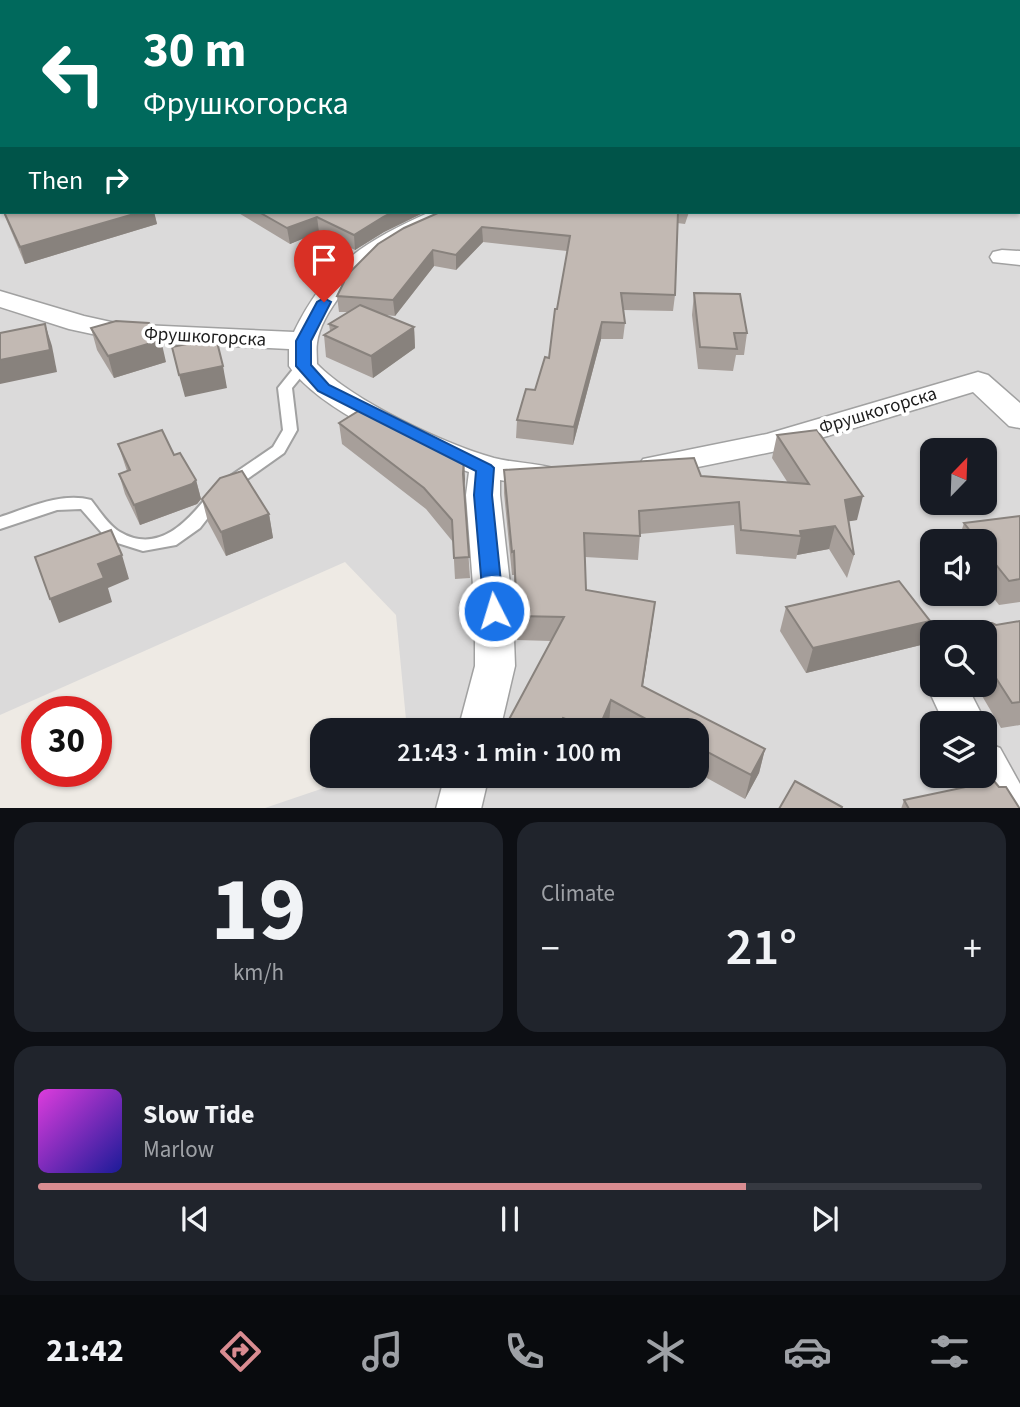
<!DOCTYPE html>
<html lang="en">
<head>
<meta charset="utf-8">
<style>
	body { margin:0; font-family:"Source Sans 3",sans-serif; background:#20242c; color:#f1f3f6; height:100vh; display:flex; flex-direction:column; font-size:26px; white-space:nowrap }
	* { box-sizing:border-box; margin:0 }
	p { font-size:23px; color:#9ea1a6 }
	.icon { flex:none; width:38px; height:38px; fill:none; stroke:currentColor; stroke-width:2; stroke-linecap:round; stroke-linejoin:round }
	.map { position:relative; height:808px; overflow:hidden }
	.sheet { display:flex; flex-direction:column; gap:14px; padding:14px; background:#0d0f14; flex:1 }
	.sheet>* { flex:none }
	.banner { position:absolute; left:0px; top:0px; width:1020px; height:214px; box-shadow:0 2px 5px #0004; background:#00695c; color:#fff; overflow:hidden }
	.needle { width:46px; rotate:23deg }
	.controls { position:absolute; left:920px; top:438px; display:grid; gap:14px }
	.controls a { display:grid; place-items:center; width:77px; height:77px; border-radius:14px; background:#171b24; box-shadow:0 2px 5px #0004; font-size:35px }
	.speed { position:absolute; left:21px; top:696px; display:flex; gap:14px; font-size:35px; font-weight:700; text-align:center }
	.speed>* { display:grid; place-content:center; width:91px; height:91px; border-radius:50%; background:#171b24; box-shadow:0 2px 5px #0004; line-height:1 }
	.speed .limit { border:10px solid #d22; background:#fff; color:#111 }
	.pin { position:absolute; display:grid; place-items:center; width:60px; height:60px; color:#fff; margin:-72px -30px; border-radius:50% 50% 50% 0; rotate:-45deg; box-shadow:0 0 7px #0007 }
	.pin .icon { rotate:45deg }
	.me { position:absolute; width:77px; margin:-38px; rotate:355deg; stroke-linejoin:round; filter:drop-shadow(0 0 5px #0008) }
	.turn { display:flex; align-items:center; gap:24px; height:147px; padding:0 28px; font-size:32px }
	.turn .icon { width:91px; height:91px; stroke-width:2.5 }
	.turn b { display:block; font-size:49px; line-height:60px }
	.then { display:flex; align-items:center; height:66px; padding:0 28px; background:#0003; gap:14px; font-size:26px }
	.big { font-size:52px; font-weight:600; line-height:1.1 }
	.sheet .widget { flex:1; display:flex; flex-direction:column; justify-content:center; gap:10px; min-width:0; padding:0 24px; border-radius:21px; background:#20242c }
	.sheet .dial { align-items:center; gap:0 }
	.dial b { font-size:91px; line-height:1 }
	.song { display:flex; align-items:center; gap:21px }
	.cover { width:84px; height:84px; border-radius:10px; background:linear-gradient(135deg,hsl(300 70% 55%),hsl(240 70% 35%)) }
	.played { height:7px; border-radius:4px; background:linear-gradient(90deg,#d98c91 75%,#363941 75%) }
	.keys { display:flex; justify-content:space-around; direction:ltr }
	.heat { display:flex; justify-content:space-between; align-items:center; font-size:38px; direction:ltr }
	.sheet .tiles { flex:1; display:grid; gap:14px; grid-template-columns:1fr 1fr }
	.widget:last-child { grid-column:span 2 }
	.trip { position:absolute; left:310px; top:718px; width:399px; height:70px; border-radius:21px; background:#171b24; box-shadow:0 2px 5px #0004; font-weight:600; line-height:70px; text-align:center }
	.tab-bar { display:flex; height:112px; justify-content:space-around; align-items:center; background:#090b0e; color:#9ea1a6 }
	.tab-bar .icon { width:49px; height:49px }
	.tab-bar .active { color:#d98c91 }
	.tab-bar b { font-size:32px; color:#f1f3f6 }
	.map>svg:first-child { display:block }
	.residential { fill:#dbdada; fill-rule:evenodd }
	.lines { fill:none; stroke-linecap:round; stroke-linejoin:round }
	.lane-casing { stroke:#a1a1a1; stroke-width:4 }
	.street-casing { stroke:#a1a1a1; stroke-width:3 }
	.lane { fill:#fff; fill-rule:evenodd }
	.street { fill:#fff; fill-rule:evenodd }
	.wall { fill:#a79f9a }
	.shaded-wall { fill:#88827d }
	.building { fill:#c2b9b3; stroke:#88827d; stroke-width:2 }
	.route { fill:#1a73e8; stroke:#114b97; stroke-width:2 }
	.labels { text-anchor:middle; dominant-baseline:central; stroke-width:7; stroke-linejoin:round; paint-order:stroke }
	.street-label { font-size:19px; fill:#1d1d1d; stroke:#fff }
</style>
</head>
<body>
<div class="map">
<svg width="1020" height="809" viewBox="0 0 1020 809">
	<rect width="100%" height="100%" fill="#eeeae4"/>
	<path class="residential" d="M 665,0 L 1020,0 L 1020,808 L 265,808 L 362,775 L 696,775 L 696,730 L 407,730 L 396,615 L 345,562 L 0,715 L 0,143 L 2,212 L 1018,212 L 1018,2 ZM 933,450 L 985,450 L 985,502 L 933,502 ZM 933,541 L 985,541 L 985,593 L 933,593 ZM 933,632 L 985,632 L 985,684 L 933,684 ZM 933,723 L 985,723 L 985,775 L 933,775 Z"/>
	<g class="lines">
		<defs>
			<g id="lane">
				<polygon points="2,167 2,174 0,174 0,168"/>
				<polygon points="303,362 310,366 292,388 297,430 284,453 236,487 226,487 223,483 226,479 273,447 283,430 278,388 298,363"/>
				<path d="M 216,492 L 222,493 L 224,497 L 200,528 L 176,545 L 143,551 L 108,540 L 81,509 L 57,510 L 0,529 L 0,517 C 28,508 61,492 91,500 C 99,510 109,526 120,532 C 159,555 189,520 210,493 Z"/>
			</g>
			<g id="street">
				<polygon points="664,0 680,0 681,2 665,2"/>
				<polygon points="943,0 960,0 961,2 943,2"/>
				<polygon points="1018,14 1020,14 1020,24 1018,23"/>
				<path d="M 430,212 L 459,212 L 456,217 C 433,228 409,236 388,250 C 362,266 321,311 317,343 C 316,349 317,357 317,364 C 353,401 444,444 494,458 C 514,463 534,463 553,468 L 558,476 L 553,484 L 542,487 L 500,480 L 500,495 L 513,611 L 515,666 L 500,730 L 458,730 L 475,666 L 475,611 L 466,495 L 469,472 C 417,453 320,411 289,366 L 289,349 L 120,340 L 69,329 L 0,307 L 0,291 L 84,316 L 120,324 L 294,332 C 327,264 364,242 430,212 Z"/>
				<polygon points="1002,250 1020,251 1020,265 993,262 990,257 993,252"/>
				<polygon points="978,372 988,375 1020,403 1020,428 1009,426 973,392 781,450 654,476 643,473 638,466 643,459 767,434"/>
				<polygon points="932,672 933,684 966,684 986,723 985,724 944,723 926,684"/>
				<polygon points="985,742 1000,748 1020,784 1020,809 987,809 970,775 985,775"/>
				<polygon points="445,775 489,775 481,809 436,809"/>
			</g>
		</defs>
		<use href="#lane" class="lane-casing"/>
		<use href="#street" class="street-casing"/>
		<use href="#lane" class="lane"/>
		<use href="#street" class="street"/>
	</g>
	<g class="wall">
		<polygon points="708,0 885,0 876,2 712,2"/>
		<polygon points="3,212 154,212 157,224 25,264"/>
		<polygon points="237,212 425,212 384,232 355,250 319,232 290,244"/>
		<polygon points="440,212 689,212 685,224 677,223 675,295 673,311 623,310 625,323 623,339 601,339 573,445 516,438 517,420 535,390 549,358 567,251 483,242 456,270 434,266 395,316 385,315 414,327 415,348 373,378 326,357 324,335 330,331 329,324 348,312 339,312 337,296 341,288 341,281"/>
		<polygon points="694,293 747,333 744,355 736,355 733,371 698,369 692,315"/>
		<polygon points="91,328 166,362 114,378 97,350"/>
		<polygon points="339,423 465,479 464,490 470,578 455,579 453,542 426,509 342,444"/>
		<polygon points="777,435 857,520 849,521 854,555 847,578 829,549 797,555 796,559 736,554 734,525 640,534 638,560 585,557 586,590 652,626 643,686 765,749 759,773 745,799 696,772 696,730 619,730 609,724 606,730 506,730 506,725 551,641 517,640 514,575 512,575 504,493 504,470 701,476 788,483 772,458"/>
		<polygon points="118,444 174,455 196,480 201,499 197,504 140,525 125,494 119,474 127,471"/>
		<polygon points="202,499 269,514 273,538 226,556 208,522"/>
		<polygon points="1020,516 1020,602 999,605 985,587 985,541 958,541 964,523"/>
		<polygon points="786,607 930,621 921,645 806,673 780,631"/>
		<polygon points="1020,621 1020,725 1001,728 975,684 985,684 985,632 961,632 963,626 996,625"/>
		<polygon points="999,787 1020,809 901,809 904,800"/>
	</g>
	<g class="shaded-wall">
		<polygon points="825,0 885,0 876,2 815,2"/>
		<polygon points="141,212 154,212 157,224 25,264 20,247"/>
		<polygon points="393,212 425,212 384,232 355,250 354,235 383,217"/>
		<polygon points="317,217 319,232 290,244 287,228"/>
		<polygon points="482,227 483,242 456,270 456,255"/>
		<polygon points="433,250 434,266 395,316 393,300"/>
		<polygon points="602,322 601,339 573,445 574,427"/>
		<polygon points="45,324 52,346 57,372 0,384 0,360"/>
		<polygon points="414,327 415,348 373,378 371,356"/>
		<polygon points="161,340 166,362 114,378 108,356"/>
		<polygon points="223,366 227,388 185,397 179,375"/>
		<polygon points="464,458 465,479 463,495 463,474"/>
		<polygon points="196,480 201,499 197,504 140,525 134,505"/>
		<polygon points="863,496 857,520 839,523 845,500"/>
		<polygon points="269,514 273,538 226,556 221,532"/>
		<polygon points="835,526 829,549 797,555 801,536 800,531"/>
		<polygon points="122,555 129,579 108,588 112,602 59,623 50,599 98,564"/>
		<polygon points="655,602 652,626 639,710 642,686"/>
		<polygon points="930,621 921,645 806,673 813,648"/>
		<polygon points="611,700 609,724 606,730 598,730"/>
		<polygon points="563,718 562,730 557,730"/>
		<polygon points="765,749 759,773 745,799 751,775"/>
	</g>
	<g class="building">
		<polygon points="737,0 825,0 815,2 741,2"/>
		<polygon points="1018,20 1020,20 1020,74 1018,75"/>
		<polygon points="1018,77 1020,84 1020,151 1018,151"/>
		<polygon points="4,212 141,212 20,247"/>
		<polygon points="259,212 393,212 383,217 354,235 317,217 287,228"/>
		<polygon points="440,212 678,212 675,295 621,293 625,323 602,322 574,427 517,420 526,389 535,390 545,357 549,358 555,309 557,309 570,236 482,227 456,255 433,250 393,300 337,296 344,282 341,281 378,244 404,228"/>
		<polygon points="694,293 740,294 747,333 734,333 737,349 700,347"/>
		<polygon points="360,305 414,327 371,356 324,335 337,327 329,324"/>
		<polygon points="116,321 149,323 161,340 108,356 91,328"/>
		<polygon points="45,324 50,350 0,360 0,333"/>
		<polygon points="216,338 223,366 179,375 172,347"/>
		<polygon points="365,407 448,446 464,458 463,474 469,557 454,558 452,520 424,488 339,423"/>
		<polygon points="162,430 174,455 180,453 196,480 192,484 134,505 119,474 130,470 118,444"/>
		<polygon points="817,430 863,496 845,500 854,555 835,526 800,531 801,536 741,530 739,502 639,511 640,536 584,533 586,590 655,602 642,686 765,749 751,775 696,746 696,730 666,730 611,700 598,730 594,730 563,718 557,730 519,730 506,725 564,617 517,616 514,551 512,552 504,470 694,458 701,476 809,484 777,435"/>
		<polygon points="242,471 269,514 221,532 202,499 220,478"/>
		<polygon points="1020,516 1020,579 1009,581 985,551 985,541 978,541 964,523"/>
		<polygon points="111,530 122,555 98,564 104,578 50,599 35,557"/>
		<polygon points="899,581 930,621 813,648 786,607"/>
		<polygon points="1020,621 1020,702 1012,703 985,661 985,632 967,632 963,626 992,623 996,625"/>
		<polygon points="795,781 842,807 841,809 779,809"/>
		<polygon points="994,781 999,787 1006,787 1020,809 909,809 904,800"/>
	</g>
	<polygon class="route" points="324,298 331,302 311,341 311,365 329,385 491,465 494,468 492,495 504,611 501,617 494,619 487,617 484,611 474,495 476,471 318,391 296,366 296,341 317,302"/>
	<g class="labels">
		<g class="street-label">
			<text transform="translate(205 337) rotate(3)">Фрушкогорска</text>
			<text transform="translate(878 411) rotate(-17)">Фрушкогорска</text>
		</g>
	</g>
</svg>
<div class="controls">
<a><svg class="needle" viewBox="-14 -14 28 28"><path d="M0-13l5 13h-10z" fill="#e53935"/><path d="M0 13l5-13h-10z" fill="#9ea1a6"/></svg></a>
<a><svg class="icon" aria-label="sound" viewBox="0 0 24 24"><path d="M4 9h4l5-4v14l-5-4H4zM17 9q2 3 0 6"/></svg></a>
<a><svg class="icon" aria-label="search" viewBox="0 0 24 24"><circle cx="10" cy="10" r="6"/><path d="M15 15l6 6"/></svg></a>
<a><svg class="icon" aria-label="layers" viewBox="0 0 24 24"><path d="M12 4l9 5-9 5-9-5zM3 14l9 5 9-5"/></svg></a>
</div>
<div class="speed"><div class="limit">30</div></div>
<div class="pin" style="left:324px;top:302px;background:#d93025"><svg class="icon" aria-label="arrive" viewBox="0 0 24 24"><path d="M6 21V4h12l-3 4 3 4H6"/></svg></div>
<svg class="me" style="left:494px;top:611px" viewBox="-20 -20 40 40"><circle r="17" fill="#1a73e8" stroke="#fff" stroke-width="3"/><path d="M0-11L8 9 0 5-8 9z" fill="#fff"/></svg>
<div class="trip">21:43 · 1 min · 100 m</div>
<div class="banner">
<div class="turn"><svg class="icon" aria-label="left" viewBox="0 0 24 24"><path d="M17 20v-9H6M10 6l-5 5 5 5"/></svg><div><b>30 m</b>Фрушкогорска</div></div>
<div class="then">Then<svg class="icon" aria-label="right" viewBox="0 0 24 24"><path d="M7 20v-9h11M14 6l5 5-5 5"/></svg></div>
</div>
</div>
<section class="sheet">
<div class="tiles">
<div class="widget dial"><b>19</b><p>km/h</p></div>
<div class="widget"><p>Climate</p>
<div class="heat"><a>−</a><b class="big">21°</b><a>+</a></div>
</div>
<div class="widget">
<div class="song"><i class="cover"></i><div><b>Slow Tide</b><p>Marlow</p></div></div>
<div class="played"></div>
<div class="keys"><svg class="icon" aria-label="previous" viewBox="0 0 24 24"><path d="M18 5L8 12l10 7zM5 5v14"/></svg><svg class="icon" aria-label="pause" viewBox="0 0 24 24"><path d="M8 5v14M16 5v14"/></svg><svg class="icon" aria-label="next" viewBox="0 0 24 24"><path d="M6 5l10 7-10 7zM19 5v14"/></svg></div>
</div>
</div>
</section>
<nav class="tab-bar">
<b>21:42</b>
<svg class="icon active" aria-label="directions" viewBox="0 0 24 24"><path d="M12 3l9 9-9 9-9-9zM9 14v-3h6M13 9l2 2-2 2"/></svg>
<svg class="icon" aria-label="music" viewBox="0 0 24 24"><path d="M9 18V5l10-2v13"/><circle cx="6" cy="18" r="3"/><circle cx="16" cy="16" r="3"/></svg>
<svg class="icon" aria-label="phone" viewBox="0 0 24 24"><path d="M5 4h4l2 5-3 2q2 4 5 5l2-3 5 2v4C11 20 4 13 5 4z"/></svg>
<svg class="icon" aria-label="climate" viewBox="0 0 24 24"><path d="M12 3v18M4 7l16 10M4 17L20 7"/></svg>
<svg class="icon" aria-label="car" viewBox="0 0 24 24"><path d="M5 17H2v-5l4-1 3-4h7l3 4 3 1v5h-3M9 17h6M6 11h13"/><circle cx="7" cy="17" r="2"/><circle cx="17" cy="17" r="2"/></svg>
<svg class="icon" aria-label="filters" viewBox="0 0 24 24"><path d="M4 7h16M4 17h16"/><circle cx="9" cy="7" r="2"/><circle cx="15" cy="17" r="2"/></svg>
</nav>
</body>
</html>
